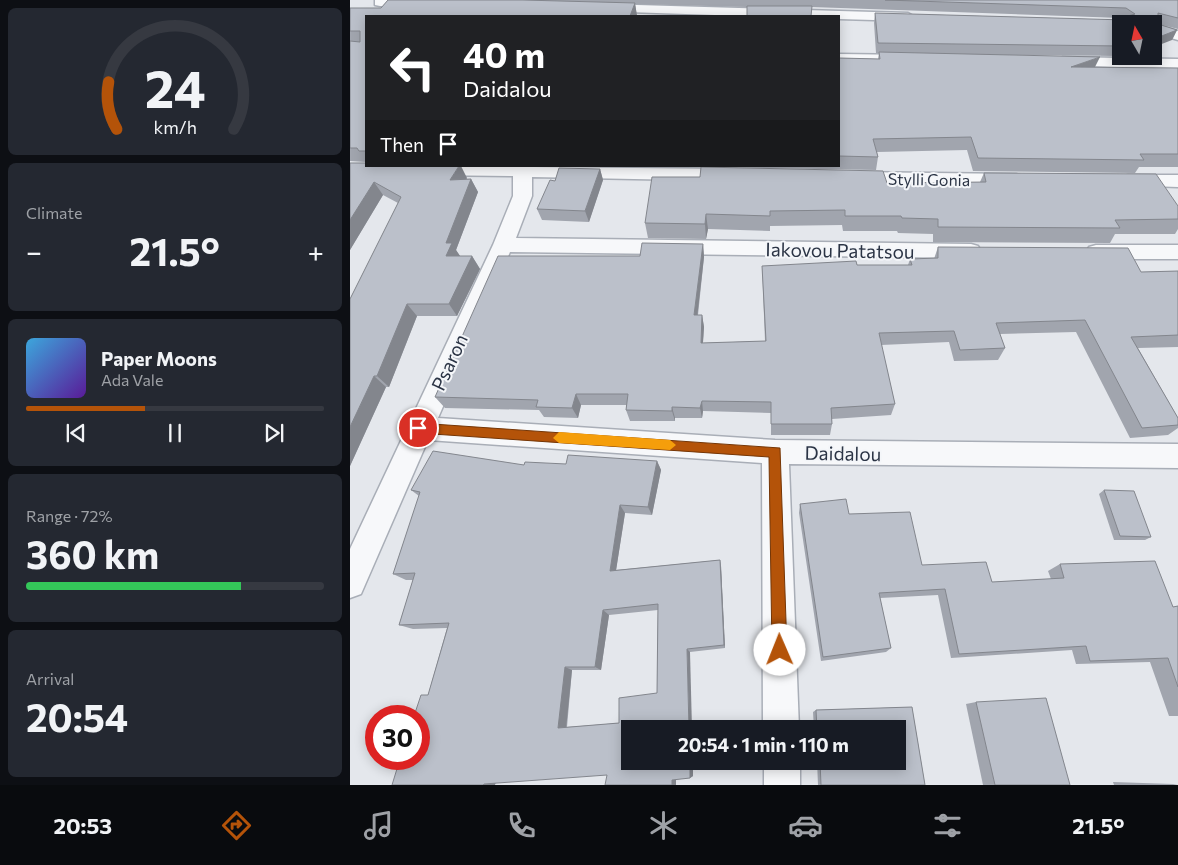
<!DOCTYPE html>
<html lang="en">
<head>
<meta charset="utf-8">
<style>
	body { margin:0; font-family:Commissioner,sans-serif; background:#242831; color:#f1f3f6; height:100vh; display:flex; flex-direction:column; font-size:19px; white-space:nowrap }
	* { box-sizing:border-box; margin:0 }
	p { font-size:16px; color:#9ea1a6 }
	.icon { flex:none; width:28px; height:28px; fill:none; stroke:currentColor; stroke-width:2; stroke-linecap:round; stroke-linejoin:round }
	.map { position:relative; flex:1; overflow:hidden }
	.sheet { display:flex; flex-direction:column; gap:8px; padding:8px; background:#0d0f14; width:350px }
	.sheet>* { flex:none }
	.hud { position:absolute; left:15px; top:15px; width:475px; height:152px; border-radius:0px; box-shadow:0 2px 12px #0003; background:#202124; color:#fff; overflow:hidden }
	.needle { width:32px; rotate:351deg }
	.fabs { position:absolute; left:762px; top:15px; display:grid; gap:10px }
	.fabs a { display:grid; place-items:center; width:50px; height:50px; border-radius:0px; background:#171b24; box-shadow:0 2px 12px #0003; font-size:25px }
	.speed { position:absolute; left:15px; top:705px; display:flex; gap:10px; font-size:25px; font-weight:700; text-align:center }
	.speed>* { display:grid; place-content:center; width:65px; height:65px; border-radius:50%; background:#171b24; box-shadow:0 2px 12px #0003; line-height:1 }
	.speed .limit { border:8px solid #d22; background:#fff; color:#111 }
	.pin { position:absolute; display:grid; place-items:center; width:42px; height:42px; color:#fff; margin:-21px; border:2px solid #fff; border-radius:50%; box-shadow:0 1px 5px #0007 }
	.me { position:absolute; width:55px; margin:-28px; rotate:359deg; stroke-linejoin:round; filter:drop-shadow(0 0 4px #0008) }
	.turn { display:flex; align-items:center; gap:18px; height:105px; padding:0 15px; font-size:22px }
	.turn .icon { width:65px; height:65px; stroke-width:2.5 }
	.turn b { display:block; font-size:35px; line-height:42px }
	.then { display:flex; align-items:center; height:48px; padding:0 15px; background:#0003; gap:10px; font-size:19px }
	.big { font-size:38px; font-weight:700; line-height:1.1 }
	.sheet .tile { flex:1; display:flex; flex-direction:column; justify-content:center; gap:8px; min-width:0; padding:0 18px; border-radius:8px; background:#242831 }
	.sheet .dial { align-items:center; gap:0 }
	.dial svg { height:130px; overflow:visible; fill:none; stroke:#363941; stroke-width:7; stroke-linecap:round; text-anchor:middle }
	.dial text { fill:#f1f3f6; stroke:none }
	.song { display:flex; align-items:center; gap:15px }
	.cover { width:60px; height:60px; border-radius:8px; background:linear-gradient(135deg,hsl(200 70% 55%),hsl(270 70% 35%)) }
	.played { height:5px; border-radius:2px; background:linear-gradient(90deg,#b45309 40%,#363941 40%) }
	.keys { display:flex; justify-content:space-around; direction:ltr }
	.heat { display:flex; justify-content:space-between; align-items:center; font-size:28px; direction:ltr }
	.charge { height:8px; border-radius:4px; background:linear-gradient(90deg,#34c759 72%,#363941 0) }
	.trip { position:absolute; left:271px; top:720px; width:285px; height:50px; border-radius:0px; background:#171b24; box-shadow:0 2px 12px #0003; font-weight:700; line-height:50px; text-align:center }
	.tabs { display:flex; height:80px; justify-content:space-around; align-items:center; background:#090b0e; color:#9ea1a6 }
	.tabs .icon { width:35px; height:35px }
	.tabs .on { color:#b45309 }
	.tabs b { font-size:22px; color:#f1f3f6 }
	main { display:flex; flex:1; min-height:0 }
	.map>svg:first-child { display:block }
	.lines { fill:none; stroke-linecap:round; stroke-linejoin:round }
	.minor-casing { stroke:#a9aeb7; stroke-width:3 }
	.minor { fill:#f7f8fa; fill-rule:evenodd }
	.wall { fill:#a1a5ae; fill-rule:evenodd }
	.shaded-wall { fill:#83868d }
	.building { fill:#bbc0ca; stroke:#83868d; fill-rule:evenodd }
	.route { fill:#b45309; stroke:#753606 }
	.slow { fill:#f59e0b }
	.labels { text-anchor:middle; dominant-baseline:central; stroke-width:4; stroke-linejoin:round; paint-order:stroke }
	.far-street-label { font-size:16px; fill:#2b3445; stroke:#f4f6f9 }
	.street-label { font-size:19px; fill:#2b3445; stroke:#f4f6f9 }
</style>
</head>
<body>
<main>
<section class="sheet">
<div class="tile dial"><svg viewBox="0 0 100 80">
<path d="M14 69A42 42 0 1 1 86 69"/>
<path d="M14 69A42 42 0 0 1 9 40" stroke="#b45309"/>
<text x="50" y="56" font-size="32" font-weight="700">24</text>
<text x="50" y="72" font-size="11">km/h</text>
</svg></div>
<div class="tile"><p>Climate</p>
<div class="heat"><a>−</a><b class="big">21.5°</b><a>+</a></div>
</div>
<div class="tile">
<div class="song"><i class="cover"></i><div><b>Paper Moons</b><p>Ada Vale</p></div></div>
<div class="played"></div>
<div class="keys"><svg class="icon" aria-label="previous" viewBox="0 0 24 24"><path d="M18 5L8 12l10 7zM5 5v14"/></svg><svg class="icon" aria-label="pause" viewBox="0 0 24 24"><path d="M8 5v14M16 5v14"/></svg><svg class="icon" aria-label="next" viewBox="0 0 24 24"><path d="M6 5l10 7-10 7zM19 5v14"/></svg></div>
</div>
<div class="tile"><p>Range · 72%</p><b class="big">360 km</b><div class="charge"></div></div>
<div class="tile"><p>Arrival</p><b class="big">20:54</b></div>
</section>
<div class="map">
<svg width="828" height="785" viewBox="0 0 828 785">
	<rect width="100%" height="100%" fill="#e4e7ec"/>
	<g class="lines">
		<defs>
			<g id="minor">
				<polygon points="25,0 74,0 77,3 70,7 30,6 25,5"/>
				<polygon points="253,4 558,13 565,17 558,21 489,19 489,16 394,16 248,11 246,8 248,5"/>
				<polygon points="804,24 828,31 828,40 804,33"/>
				<polygon points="489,54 563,55 570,59 563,63 489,62"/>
				<polygon points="713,57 828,59 828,69 708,65 705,62 708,59"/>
				<polygon points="71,166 386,169 393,171 395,175 393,179 386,181 182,177 182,196 166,238 621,244 628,246 631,251 628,256 621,258 160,252 88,418 425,440 828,444 828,468 439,464 449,729 413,729 412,463 78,440 11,594 0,598 0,549 143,245 163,196 163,176 78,175 72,173 69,169"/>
				<polygon points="501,172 666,174 673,176 675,180 673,184 666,186 494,182 492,178 494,174"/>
				<polygon points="778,175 828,175 828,187 771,185 769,181 771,177"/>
				<polygon points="746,245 828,245 828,259 746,259 739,257 736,252 739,247"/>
				<rect x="414" y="761" width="36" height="24"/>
			</g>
		</defs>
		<use href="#minor" class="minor-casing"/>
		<use href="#minor" class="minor"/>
	</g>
	<g class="wall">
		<polygon points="38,0 828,0 828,29 808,24 827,30 822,40 771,24 771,56 778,56 651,55 745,67 828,68 828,167 789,167 785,173 623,171 617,150 527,152 528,157 526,170 354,167 354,166 489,166 489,58 528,59 529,53 526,53 524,23 525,13 774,20 771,18 462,7 397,7 285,4 287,16 16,16 16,162 0,161 0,8 31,8"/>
		<polygon points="0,163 117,178 116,179 121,179 128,192 106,250 110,256 122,256 130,269 107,316 67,316 39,387 36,387 0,466 0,299 48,203 33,195 0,250"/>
		<polygon points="250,169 253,180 239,222 192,220 187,209 205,181"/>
		<polygon points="634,173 828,206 828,229 825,234 765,234 760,243 583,242 583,234 548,233 547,231 493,231 492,225 420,226 420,231 358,229 356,239 298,238 295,223 537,183 630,182"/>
		<polygon points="353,244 354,257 348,315 352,315 354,327 353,343 415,341 412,266 507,265 558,265 560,259 584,259 588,247 791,272 828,271 828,347 788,348 828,418 828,428 818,435 780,438 726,332 650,334 655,348 648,360 604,361 599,342 531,345 545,404 541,415 482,419 482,424 480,435 421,435 421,413 353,411 352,418 325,418 325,421 280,421 276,410 276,405 231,405 228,418 194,417 189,410 95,408 85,397 290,256"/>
		<path d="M 307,461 L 311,470 L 302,515 L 275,513 L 266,570 L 370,560 L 371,566 L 375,648 L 340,652 L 280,761 L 343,761 L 343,776 L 340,778 L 257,775 L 78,695 L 97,628 L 63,629 L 49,625 L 63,580 L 56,580 L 43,574 L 69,496 L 61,490 L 174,465 L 216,464 ZM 308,610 L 307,693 L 269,723 L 217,727 L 222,670 L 251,670 L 259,615 Z"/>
		<polygon points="754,490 801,537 795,540 764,540 749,494"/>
		<polygon points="450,504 499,514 572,565 642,582 701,579 698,571 710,564 823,607 828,606 828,716 819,716 800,662 726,664 722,650 601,658 588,595 530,598 541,648 536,652 471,661 449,513"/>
		<polygon points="626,702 720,785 633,785 616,704"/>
		<polygon points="562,707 575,785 468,785 467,761 548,761 548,729 464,729 463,712 466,710"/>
		<polygon points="763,782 823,784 828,785 764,785"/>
	</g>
	<g class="shaded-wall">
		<polygon points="285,3 287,16 280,16"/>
		<polygon points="827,30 822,40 804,47 804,39"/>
		<polygon points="750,57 744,69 721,67"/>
		<polygon points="109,166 111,166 117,178 108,193 100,180"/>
		<polygon points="250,169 253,180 239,222 235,211"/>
		<polygon points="121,179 128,192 106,250 110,256 104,269 96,256 96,243"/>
		<polygon points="24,182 33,195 0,250 0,220"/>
		<polygon points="356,214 358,229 356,239 355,224"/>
		<polygon points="353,244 354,257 346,327 344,315"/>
		<polygon points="122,256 130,269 107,316 99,304"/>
		<polygon points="57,304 67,316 39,387 27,376"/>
		<polygon points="352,315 354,327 352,355 351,343"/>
		<polygon points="24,376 36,387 0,466 0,427"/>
		<polygon points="226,394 231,405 228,418 222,408"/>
		<polygon points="352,401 353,411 352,418 350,408"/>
		<polygon points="322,407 325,418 325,421 322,411"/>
		<polygon points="307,461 311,470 302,515 298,507"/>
		<polygon points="270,505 275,513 265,577 260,571"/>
		<polygon points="370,560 371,566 375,648 374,645"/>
		<polygon points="253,610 259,615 251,670 245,667"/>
		<polygon points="337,649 340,652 342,729 339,729"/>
		<polygon points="215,667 222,670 216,729 208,728"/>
		<polygon points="340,761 343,761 343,776 340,778"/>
		<polygon points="326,779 326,785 322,785 322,780"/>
		<polygon points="146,782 145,785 133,785 134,784"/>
	</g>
	<g class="building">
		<polygon points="38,0 173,0 285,3 280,16 16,16 16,151 9,151 7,148 0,148 0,41 10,42 10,31 0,31 0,8 31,8"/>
		<polygon points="535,0 828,0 828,18 808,13 808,24 827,30 804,39 804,24 771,24 771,46 528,43 525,13 776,20 778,16 785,14 776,8"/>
		<polygon points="397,6 462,6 461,16 397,16"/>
		<polygon points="529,52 750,57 721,67 828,68 828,154 790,154 794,160 628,158 621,137 523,139 528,157 489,156 489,58 530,59"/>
		<polygon points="0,163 16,163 16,166 109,166 100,180 121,179 96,243 102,243 96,256 122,256 99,304 57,304 27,376 24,376 0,427 0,299 51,197 24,182 0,220"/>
		<polygon points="351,167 533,171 537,183 636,182 634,173 806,174 828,206 828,219 765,220 770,228 588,227 588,219 552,218 551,216 495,216 495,210 420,211 420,216 356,214 355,224 295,223 302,177 350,177"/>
		<polygon points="209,168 250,169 235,211 187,209 200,180 205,181"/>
		<polygon points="292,243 353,244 344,315 352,315 351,343 416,341 412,266 506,261 507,265 562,265 560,259 588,258 588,247 778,248 791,272 828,271 828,335 781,337 828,418 828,425 792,428 735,320 646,323 655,348 610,350 604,331 529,333 545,404 481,408 482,424 421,424 421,402 352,401 350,408 322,407 322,411 276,410 278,394 226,394 222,408 186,407 188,400 85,397 148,256 290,256"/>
		<path d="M 83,451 L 174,465 L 175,462 L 216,464 L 218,455 L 307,461 L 298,507 L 270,505 L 260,571 L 370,560 L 374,645 L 337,649 L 339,729 L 280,729 L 280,761 L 340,761 L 340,778 L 322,780 L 322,785 L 255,785 L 257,775 L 134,784 L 133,785 L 42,785 L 50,759 L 69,759 L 69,716 L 64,716 L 71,695 L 78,695 L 99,623 L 49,625 L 65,573 L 43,574 L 70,492 L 61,490 ZM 308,604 L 307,693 L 269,698 L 269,723 L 208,728 L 215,667 L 245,667 L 253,610 Z"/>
		<polygon points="754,490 784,491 801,537 770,536"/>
		<polygon points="496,499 499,514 560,512 572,565 636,562 642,582 714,578 710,564 805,561 823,607 828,606 828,687 818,658 740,661 736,646 609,654 595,589 529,593 541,648 473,657 450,504"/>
		<polygon points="696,698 720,785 645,785 626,702"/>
		<polygon points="562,707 575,785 471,785 470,761 548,761 548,729 467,729 466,710"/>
	</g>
	<polygon class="route" points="68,423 430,448 437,650 435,655 430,657 424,655 422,650 419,457 68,433 62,428"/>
	<polygon class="slow" points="209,432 320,440 326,445 320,450 209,443 203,438"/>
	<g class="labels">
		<g class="far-street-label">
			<text transform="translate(579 179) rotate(1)">Stylli Gonia</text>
		</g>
		<g class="street-label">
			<text transform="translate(490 250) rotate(1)">Iakovou Patatsou</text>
			<text transform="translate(99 362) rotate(-65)">Psaron</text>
			<text transform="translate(493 453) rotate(1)">Daidalou</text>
		</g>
	</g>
</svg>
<div class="fabs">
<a><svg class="needle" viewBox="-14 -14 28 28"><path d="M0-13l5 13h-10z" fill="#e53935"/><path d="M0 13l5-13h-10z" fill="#9ea1a6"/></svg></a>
</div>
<div class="speed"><div class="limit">30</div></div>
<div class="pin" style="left:68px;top:428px;background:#d93025"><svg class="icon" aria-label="arrive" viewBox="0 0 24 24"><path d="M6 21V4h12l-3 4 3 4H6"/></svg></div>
<svg class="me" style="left:430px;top:650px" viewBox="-20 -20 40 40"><circle r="19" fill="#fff"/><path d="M0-13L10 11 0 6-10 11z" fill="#b45309"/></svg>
<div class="trip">20:54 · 1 min · 110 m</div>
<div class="hud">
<div class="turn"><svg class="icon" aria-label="left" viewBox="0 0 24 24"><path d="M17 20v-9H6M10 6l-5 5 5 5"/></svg><div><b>40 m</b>Daidalou</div></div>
<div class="then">Then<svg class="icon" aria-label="arrive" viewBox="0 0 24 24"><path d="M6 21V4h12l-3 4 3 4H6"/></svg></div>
</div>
</div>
</main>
<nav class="tabs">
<b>20:53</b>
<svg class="icon on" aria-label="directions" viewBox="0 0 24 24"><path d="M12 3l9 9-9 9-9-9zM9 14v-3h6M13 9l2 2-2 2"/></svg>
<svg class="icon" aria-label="music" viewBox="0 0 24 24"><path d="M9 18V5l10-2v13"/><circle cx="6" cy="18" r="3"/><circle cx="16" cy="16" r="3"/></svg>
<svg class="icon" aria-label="phone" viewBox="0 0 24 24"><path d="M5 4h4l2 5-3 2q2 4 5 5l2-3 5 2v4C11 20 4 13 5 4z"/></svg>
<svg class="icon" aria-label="climate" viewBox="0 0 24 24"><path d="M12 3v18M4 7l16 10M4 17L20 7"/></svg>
<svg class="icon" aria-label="car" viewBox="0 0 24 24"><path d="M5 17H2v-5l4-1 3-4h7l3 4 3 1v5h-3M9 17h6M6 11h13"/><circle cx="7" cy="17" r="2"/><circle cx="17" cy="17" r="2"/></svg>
<svg class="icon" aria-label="filters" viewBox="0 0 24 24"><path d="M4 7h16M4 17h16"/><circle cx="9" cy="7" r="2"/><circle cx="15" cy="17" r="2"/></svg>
<b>21.5°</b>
</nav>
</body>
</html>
